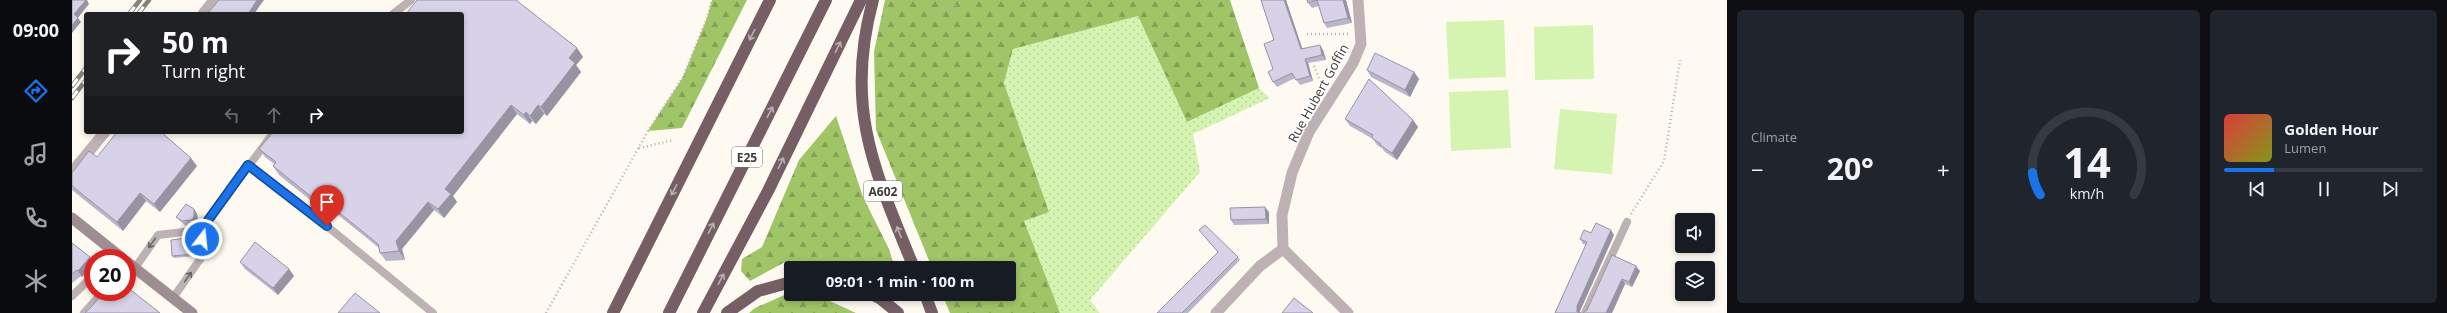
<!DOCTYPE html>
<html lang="en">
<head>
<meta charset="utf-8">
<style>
	body { margin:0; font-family:"Open Sans",sans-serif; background:#20242c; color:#f1f3f6; height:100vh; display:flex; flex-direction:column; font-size:15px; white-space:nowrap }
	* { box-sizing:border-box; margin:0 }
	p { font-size:13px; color:#9ea1a6 }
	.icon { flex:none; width:22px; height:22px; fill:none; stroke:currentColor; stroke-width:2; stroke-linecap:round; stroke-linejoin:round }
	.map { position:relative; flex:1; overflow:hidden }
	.drawer { display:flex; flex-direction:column; gap:10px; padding:10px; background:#0d0f14; width:720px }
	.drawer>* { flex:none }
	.banner { position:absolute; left:12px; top:12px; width:380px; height:122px; border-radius:4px; box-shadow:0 2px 6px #0003; background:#202124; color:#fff; overflow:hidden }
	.tools { position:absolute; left:1603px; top:213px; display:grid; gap:8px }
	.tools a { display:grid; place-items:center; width:40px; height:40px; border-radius:4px; background:#171b24; box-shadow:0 2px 6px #0003; font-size:20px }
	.speed { position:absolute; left:12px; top:249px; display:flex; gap:8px; font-size:20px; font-weight:700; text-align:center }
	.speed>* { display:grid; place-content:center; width:52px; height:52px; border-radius:50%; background:#171b24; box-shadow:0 2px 6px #0003; line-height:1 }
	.speed .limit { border:6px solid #d22; background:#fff; color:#111 }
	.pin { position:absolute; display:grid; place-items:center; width:34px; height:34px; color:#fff; margin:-41px -17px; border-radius:50% 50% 50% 0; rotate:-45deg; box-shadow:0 0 4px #0007 }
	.pin .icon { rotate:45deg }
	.me { position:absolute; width:44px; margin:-22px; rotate:16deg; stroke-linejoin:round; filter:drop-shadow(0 0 3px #0008) }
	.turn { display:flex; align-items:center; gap:14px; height:84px; padding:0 12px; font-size:18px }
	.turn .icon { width:52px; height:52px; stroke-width:2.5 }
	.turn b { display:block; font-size:28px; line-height:34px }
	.lanes { display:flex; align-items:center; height:38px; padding:0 12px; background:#0003; justify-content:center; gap:20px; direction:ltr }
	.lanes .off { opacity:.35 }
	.big { font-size:30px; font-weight:700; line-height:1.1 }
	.drawer .card { flex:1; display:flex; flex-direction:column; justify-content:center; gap:6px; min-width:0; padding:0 14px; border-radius:6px; background:#20242c }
	.drawer .dial { align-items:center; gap:0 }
	.dial svg { height:104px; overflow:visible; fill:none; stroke:#363941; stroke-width:7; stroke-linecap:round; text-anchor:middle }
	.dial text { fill:#f1f3f6; stroke:none }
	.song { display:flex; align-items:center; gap:12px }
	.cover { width:48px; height:48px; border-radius:6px; background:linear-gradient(135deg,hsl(0 70% 55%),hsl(70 70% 35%)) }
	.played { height:4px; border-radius:2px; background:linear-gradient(90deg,#1a73e8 25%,#363941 25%) }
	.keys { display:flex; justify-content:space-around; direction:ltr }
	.heat { display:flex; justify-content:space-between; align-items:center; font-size:22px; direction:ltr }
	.drawer .tiles { flex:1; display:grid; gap:10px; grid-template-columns:repeat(3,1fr) }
	.trip { position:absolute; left:712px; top:261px; width:232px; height:40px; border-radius:4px; background:#171b24; box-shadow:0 2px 6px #0003; font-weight:700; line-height:40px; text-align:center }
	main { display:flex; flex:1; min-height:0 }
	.menu { display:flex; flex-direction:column; width:72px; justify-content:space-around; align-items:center; background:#090b0e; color:#9ea1a6 }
	.menu .icon { width:28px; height:28px }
	.menu .current { color:#1a73e8 }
	.menu b { font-size:18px; color:#f1f3f6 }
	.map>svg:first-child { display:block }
	.green { fill:url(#green-dots) }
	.forest { fill:url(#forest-firs) }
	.pitch { fill:#d6f4b1 }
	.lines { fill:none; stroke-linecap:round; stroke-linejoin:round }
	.path { stroke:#b5b1a9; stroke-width:2.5; stroke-dasharray:1 3; stroke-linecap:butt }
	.service { stroke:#bdb1b3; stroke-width:8 }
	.minor { stroke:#bdb1b3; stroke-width:11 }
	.secondary { stroke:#9e8e91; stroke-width:11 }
	.motorway { stroke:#755f64; stroke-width:12 }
	.rail-casing { stroke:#86827a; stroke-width:4.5 }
	.rail { stroke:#fff; stroke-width:3; stroke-dasharray:9; stroke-linecap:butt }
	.wall { fill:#bab5c8 }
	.shaded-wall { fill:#9793a2 }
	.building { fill:#d8d2e8; stroke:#9793a2 }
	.oneway { stroke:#baafb2 }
	.oneway2 { stroke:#6b6460 }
	.route-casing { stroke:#114b97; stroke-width:10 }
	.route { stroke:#1a73e8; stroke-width:7 }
	.labels { text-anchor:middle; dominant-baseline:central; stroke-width:3.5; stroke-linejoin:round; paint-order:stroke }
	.shield { fill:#fff; stroke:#797670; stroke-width:1 }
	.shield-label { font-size:12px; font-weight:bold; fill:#3f3b33 }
	.street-label { font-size:13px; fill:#3f3b33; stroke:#fff }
</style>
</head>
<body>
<main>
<nav class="menu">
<b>09:00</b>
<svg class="icon current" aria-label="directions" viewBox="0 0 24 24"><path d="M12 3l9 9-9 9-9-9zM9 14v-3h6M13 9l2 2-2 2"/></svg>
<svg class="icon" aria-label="music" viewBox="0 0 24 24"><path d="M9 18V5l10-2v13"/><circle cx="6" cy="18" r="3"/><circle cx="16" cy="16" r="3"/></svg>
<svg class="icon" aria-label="phone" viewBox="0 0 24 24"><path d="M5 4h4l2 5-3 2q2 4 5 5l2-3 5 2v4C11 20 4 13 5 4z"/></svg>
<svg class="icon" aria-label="climate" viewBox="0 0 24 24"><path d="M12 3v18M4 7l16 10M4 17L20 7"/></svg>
</nav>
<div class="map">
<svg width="1655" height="313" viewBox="0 0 1655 313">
	<defs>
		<pattern id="green-dots" width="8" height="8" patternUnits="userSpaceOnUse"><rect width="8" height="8" fill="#d6f4b1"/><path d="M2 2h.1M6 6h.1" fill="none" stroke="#b9d299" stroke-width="1.8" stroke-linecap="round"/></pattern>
		<pattern id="forest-firs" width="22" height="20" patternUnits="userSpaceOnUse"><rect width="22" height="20" fill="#9fc567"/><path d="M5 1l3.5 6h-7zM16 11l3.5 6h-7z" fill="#83a155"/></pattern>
	</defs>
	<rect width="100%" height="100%" fill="#fefaf1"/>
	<polygon class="green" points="1066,16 1115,122 1187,88 1198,98 1121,134 1128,172 1018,300 1028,313 988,313 951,221 977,212 932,83 941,49"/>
	<g class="forest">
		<polygon points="640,0 675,0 610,128 576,131 611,77 635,18"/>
		<polygon points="813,0 1158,0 1187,88 1115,122 1066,16 941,49 932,83 977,212 952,221 988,313 878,313 870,294 937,294 937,268 860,268 804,130 802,52"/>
		<polygon points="764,116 791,197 817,249 823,268 782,268 761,261 715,261 678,281 669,271 670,259 690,247 727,160"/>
		<polygon points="719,292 719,294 747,296 784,313 677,313 683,308"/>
	</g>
	<g class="pitch">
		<polygon points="1432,20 1434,77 1377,79 1374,22"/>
		<polygon points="1521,25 1522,79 1463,80 1462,27"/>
		<polygon points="1436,90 1439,148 1379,151 1377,92"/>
		<polygon points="1488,109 1545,114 1540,174 1482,169"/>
	</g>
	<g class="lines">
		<g class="path">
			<polyline points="865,12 877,9 893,0"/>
			<polyline points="1235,34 1277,34"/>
			<polyline points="1242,66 1249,84 1253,85"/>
			<polyline points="567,148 602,140"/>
			<polyline points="1559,214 1592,161 1608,60"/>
			<polyline points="474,313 576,131 611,77 635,18 640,0"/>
		</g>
		<g class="service">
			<polyline points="321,14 339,0"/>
			<polyline points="176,165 228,204 361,313"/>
			<polyline points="37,258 42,252"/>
			<polyline points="63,268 86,235 129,230"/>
			<polyline points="0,296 21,276"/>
			<polyline points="101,298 131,255 129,230 202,132"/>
			<polyline points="12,313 31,292"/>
			<polyline points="1513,313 1555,222"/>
		</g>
		<g class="minor">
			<polyline points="131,14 142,0"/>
			<polyline points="0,172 33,132"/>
			<polyline points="1144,313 1188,266 1211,249"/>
			<polyline points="1276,313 1211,249 1210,215 1220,173 1237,132 1281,63 1289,44 1286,0"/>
		</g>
		<g class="secondary">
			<polyline points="0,218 50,258"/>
			<polyline points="55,262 120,313"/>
		</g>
		<g class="motorway">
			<path d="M 801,0 C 772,107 802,170 842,268"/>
			<polyline points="799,294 809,299 826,313"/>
			<polyline points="853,294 860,313"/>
			<polyline points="541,313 698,0"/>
			<polyline points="597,313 754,0"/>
			<polyline points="631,313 696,191 789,0"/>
			<polyline points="655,313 686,291 719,282"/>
		</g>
		<defs>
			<g id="rail">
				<polyline points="57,14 68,0"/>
				<polyline points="66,14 77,0"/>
				<polyline points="0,86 14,68"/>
				<polyline points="0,98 14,80"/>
			</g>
		</defs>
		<use href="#rail" class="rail-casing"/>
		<use href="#rail" class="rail"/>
	</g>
	<g class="wall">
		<polygon points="345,0 446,0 445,1 505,48 511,57 504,65 509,72 475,116 472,114 464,124 460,121 458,124 445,114 381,196 385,202 372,218 362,210 330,249 333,260 314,261 308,253 307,248 260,210 257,215 207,175 201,166 202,164 193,157 187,149 390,132"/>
		<polygon points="1189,0 1214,0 1230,48 1251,50 1254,60 1236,63 1241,81 1228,85 1223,78 1205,87 1201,82 1201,69 1202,40"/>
		<polygon points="1235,0 1274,0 1280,23 1255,28 1252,23 1247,6 1240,8 1236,3"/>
		<polygon points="1295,70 1342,72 1347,79 1338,97 1299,77"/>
		<polygon points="1273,119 1341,120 1346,127 1325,160 1313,152 1310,148 1305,145 1301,139 1278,126"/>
		<polygon points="25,157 125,166 88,212 74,201 51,231 0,190 0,173"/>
		<polygon points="122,209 125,214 126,222 124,225 114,226 108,221 104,217"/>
		<polygon points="1197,212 1197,224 1162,225 1159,220"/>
		<polygon points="1127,230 1166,257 1168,260 1116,313 1085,313 1146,252"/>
		<polygon points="1519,233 1542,235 1508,311 1508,313 1483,313 1514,245 1511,244 1508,239"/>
		<polygon points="142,238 144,254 136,255 135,252"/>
		<polygon points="124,240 125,253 124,256 102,258 100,256"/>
		<polygon points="0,243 18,257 21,261 21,264 10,277 9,276 0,283"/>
		<polygon points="1540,255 1568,271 1560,287 1553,284 1540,313 1511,313 1515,310"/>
		<polygon points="168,262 217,269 222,276 206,295 173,269"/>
	</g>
	<g class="shaded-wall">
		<polygon points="14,0 15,0 17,4 5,19 2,14"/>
		<polygon points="185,0 192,0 182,14 176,14"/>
		<polygon points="1212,0 1214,0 1232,54 1229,49"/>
		<polygon points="1271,0 1274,0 1280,23 1276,18"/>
		<polygon points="6,18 9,22 0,33 0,25"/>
		<polygon points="1248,45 1251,50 1254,60 1250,55"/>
		<polygon points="505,48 511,57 504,65 509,72 475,116 469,107 497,58"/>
		<polygon points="1233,59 1236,63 1241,81 1238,76"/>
		<polygon points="1342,72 1347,79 1338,97 1333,90"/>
		<polygon points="439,105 445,114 381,196 385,202 372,218 366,209 373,189"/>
		<polygon points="466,105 472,114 464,124 458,116"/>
		<polygon points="454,112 460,121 458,124 452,115"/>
		<polygon points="1341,120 1346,127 1325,160 1320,153"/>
		<polygon points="119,158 125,166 88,212 82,204"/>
		<polygon points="68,193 74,201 51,231 45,222"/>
		<polygon points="254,202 260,210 257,215 251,206"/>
		<polygon points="356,202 362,210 330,249 333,260 327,251 324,241"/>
		<polygon points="1193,207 1197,212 1197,224 1194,219"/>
		<polygon points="122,209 125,214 126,222 124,225 120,220"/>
		<polygon points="1539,230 1542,235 1508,311 1508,313 1505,312 1505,306"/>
		<polygon points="140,236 142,238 144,254 142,251"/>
		<polygon points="122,237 124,240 125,253 124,256 122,254"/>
		<polygon points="18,257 21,261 21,264 10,277 6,271"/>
		<polygon points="1564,266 1568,271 1560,287 1557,282"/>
		<polygon points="217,269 222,276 206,295 201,288"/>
		<polygon points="1550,279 1553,284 1540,313 1534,313"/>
	</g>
	<g class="building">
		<polygon points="0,0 14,0 2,14 6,18 0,25"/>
		<polygon points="147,0 185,0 176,14 138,14 136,13"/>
		<polygon points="345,0 444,0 505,48 497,58 503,63 469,107 466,105 458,116 454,112 452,115 439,105 373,189 379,194 366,209 356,202 324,241 327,251 308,253 306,244 254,202 251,206 201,166 204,162 187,149 201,132 390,132 390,14 334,14"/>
		<polygon points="1189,0 1212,0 1229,49 1248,45 1250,55 1233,59 1238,76 1224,80 1220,73 1201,82 1196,72 1201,69 1192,44 1202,40"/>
		<polygon points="1235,0 1271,0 1276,18 1252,23 1245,0 1236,3"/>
		<polygon points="1303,53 1342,72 1333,90 1295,70"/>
		<polygon points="1297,79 1341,120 1320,153 1308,145 1309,144 1300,138 1301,135 1273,119"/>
		<polygon points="45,132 89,132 119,158 82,204 68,193 45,222 0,186 0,173 17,151 25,157"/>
		<polygon points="114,204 122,209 122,217 120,220 110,221 104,217"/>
		<polygon points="1193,207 1194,219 1159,220 1158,208"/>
		<polygon points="1524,223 1539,230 1505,306 1505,312 1509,313 1483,313 1515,242 1508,239 1512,230 1519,233"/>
		<polygon points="1133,225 1166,257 1110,313 1085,313 1146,252 1127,230"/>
		<polygon points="133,236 140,236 142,251 135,252"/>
		<polygon points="122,237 124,251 122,254 100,256 99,240"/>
		<polygon points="183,242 217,269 201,288 168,262"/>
		<polygon points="0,243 18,257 6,271 5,270 0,274"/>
		<polygon points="1540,255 1564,266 1557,282 1550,279 1534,313 1511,313 1515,310"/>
		<polygon points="55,287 88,313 13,313 20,306 32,292 55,292"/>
		<polygon points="283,293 308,313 266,313"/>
		<polygon points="1222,298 1241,313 1210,313"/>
	</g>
	<defs><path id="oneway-shaft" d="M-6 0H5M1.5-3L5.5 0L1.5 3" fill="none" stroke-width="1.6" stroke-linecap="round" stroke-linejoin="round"/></defs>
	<g class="oneway">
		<use href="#oneway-shaft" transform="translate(680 35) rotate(117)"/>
		<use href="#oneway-shaft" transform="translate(766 47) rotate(-64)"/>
		<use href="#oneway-shaft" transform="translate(698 112) rotate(-63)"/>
		<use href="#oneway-shaft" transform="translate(709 163) rotate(-64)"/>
		<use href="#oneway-shaft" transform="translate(602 190) rotate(117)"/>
		<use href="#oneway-shaft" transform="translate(639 228) rotate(-63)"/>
		<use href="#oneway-shaft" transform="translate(827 232) rotate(-112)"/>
		<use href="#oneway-shaft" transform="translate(649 279) rotate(-62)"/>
	</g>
	<g class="oneway2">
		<use href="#oneway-shaft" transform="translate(80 243) rotate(125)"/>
		<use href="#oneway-shaft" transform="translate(116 277) rotate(-55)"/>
	</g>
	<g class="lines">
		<defs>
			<polyline id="route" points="130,239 129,230 176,165 255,226"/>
		</defs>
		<use href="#route" class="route-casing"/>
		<use href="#route" class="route"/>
	</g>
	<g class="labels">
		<g class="shield">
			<rect x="660" y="147" width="30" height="20" rx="3"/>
			<rect x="792" y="181" width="38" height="20" rx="3"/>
		</g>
		<g class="shield-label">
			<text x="675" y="157">E25</text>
			<text x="811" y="191">A602</text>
		</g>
		<g class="street-label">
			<text transform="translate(1246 93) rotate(-61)">Rue Hubert Goffin</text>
		</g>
	</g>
</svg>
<div class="tools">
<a><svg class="icon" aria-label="sound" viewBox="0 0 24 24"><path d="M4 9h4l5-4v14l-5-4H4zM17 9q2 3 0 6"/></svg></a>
<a><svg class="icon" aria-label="layers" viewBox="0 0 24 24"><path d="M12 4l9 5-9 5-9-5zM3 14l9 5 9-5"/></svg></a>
</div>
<div class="speed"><div class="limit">20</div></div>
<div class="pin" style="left:255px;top:226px;background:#d93025"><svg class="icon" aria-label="arrive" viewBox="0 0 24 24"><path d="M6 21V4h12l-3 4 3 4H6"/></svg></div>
<svg class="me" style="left:130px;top:239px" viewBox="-20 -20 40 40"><circle r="17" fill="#1a73e8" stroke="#fff" stroke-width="3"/><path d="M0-11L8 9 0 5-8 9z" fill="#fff"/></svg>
<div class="trip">09:01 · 1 min · 100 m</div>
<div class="banner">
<div class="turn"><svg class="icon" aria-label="right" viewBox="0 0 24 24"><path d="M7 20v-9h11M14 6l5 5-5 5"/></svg><div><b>50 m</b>Turn right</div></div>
<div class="lanes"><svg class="icon off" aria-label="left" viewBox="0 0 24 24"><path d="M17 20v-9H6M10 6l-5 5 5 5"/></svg><svg class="icon off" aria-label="ahead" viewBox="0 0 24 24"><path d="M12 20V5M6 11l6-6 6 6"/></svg><svg class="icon" aria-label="right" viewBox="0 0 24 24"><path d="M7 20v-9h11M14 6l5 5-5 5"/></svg></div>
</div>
</div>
<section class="drawer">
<div class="tiles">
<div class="card"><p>Climate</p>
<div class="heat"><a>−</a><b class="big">20°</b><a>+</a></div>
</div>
<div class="card dial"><svg viewBox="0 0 100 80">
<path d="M14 69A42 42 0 1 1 86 69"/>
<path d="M14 69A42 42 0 0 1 8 52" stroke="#1a73e8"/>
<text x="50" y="56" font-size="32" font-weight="700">14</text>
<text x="50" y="72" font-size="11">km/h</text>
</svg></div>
<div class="card">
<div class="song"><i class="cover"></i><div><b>Golden Hour</b><p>Lumen</p></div></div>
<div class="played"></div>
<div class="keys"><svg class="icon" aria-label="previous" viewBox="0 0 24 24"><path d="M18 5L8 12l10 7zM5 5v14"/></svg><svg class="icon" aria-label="pause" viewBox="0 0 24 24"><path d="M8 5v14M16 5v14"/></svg><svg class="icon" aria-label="next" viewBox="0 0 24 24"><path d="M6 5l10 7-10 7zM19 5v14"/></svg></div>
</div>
</div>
</section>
</main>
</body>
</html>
